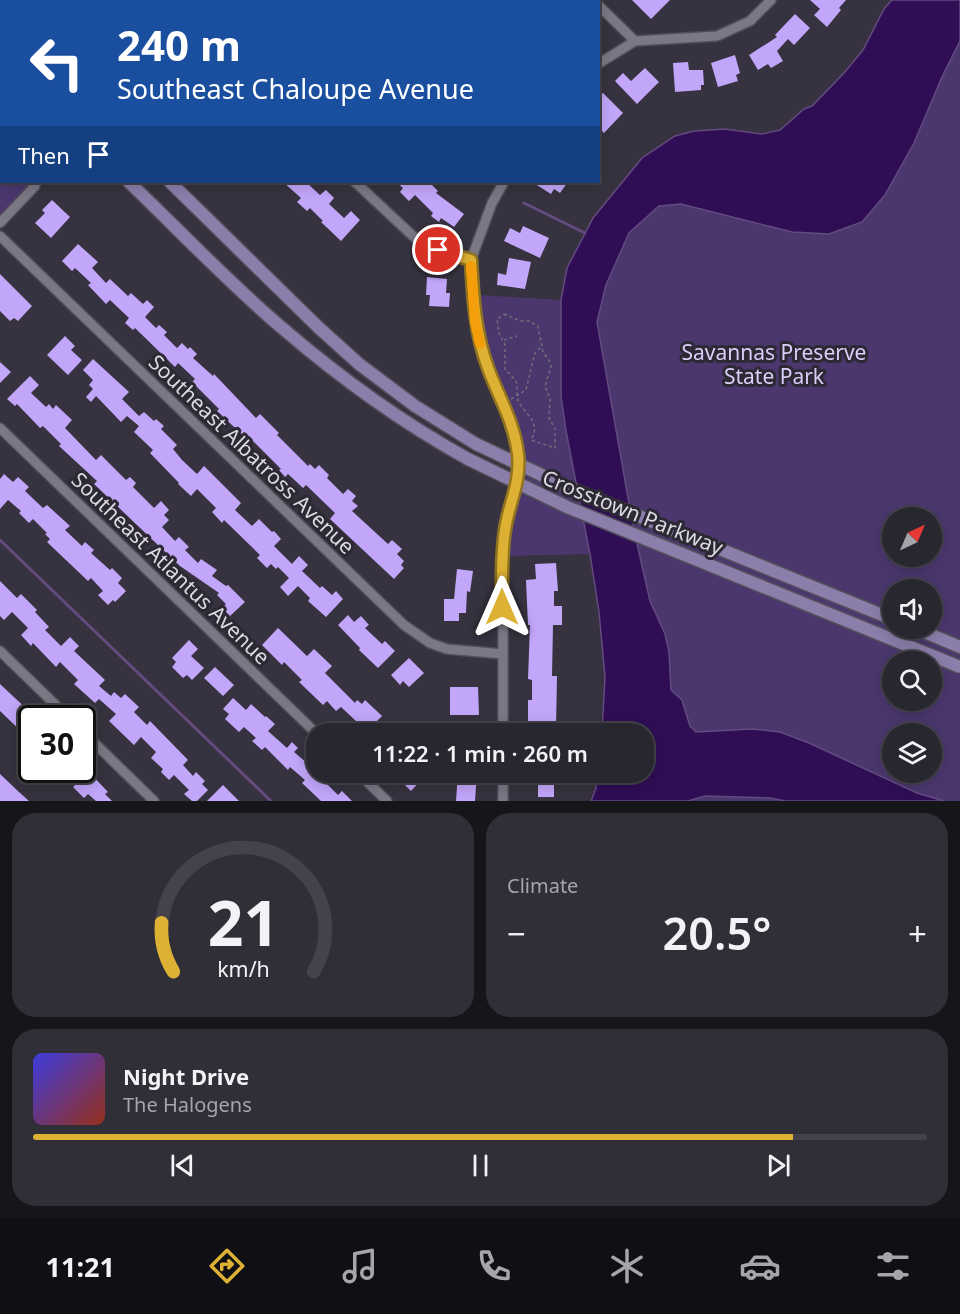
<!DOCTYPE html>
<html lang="en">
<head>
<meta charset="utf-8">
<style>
	body { margin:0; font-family:"Noto Sans",sans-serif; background:#302e37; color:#f1f3f6; height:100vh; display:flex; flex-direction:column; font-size:22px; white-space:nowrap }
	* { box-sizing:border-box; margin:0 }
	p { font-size:20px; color:#a5a5aa }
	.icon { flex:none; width:33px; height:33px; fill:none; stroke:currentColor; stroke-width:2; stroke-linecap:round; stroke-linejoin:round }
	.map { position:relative; height:801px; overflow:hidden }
	.drawer { display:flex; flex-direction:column; gap:12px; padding:12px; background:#16151a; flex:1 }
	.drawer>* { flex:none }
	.top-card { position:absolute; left:0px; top:0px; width:600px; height:183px; box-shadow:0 3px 15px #0003,0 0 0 2px #44434b; background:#1a4fa0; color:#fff; overflow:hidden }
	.needle { width:39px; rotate:44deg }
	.buttons { position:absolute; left:882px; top:507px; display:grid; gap:12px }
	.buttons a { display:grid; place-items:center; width:60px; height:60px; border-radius:50%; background:#28262f; box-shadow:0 3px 15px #0003,0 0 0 2px #44434b; font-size:30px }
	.speed { position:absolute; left:18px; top:705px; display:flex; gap:12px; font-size:30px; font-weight:700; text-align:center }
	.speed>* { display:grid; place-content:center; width:78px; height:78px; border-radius:50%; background:#28262f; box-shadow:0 3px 15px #0003,0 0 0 2px #44434b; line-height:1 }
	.speed .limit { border:3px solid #111; border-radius:9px; background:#fff; color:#111 }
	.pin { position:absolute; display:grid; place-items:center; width:51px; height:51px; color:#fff; margin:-26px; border:3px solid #fff; border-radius:50%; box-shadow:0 2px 6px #0007 }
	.me { position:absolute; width:66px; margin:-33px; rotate:0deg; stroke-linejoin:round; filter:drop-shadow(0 0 4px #0008) }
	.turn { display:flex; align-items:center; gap:21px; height:126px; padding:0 18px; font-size:27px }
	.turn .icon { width:78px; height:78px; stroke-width:2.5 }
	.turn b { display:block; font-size:42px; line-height:51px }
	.then { display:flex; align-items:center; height:57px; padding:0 18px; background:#0003; gap:12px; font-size:22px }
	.big { font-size:45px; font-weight:600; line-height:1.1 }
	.drawer .widget { flex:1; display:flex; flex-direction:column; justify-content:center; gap:9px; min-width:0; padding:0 21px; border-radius:24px; background:#302e37 }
	.drawer .dial { align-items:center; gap:0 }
	.dial svg { height:156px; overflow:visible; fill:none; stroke:#44434b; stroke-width:7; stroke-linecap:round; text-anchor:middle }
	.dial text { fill:#f1f3f6; stroke:none }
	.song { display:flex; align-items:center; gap:18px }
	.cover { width:72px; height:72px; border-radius:9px; background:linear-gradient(135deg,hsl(240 70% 55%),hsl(10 70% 35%)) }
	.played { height:6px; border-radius:3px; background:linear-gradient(90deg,#ddb133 85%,#44434b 85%) }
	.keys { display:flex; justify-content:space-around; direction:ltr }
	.heat { display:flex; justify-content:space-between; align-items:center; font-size:33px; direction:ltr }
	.drawer .tiles { flex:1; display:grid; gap:12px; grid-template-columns:1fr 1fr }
	.widget:last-child { grid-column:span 2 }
	.trip { position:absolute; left:306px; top:723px; width:348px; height:60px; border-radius:24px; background:#28262f; box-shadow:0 3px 15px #0003,0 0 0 2px #44434b; font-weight:600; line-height:60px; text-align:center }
	.tab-bar { display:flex; height:96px; justify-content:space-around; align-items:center; background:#100f13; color:#a5a5aa }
	.tab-bar .icon { width:42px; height:42px }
	.tab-bar .selected { color:#ddb133 }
	.tab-bar b { font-size:27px; color:#f1f3f6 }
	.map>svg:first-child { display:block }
	.green { fill:#4b376e; fill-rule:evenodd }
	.water { fill:#2f0e55; stroke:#634b7f; stroke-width:1.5 }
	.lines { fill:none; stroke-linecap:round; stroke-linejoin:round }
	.stream { stroke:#634b7f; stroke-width:3 }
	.building { fill:#c2a6fa }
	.minor-casing { stroke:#524f5a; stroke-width:12 }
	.major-casing { stroke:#524f5a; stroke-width:15 }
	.path { stroke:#736f7a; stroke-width:1.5; stroke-dasharray:3 3; stroke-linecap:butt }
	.minor { stroke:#7b7785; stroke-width:9 }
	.major { stroke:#8c7eab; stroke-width:12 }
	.major-bridge-casing { stroke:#524f5a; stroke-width:15; stroke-linecap:butt }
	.major-bridge { stroke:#8c7eab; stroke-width:12 }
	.route-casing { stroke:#907321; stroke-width:15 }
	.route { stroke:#ddb133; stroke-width:10 }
	.slow { stroke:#f59e0b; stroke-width:10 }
	.labels { text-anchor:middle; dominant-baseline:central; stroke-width:6; stroke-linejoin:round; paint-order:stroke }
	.park-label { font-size:21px; fill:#dacef8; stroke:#2c2834 }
	.street-label { font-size:21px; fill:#dbd9e1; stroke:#2c2834 }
</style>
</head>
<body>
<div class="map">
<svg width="960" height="801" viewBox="0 0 960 801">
	<rect width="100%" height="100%" fill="#36323f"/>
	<g class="green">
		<path d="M 960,0 L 960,801 L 629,801 L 644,772 L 644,734 L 587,267 L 637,198 L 764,177 ZM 892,518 L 932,518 L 932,556 L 892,556 ZM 892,590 L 932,590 L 932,628 L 892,628 ZM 892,662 L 932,662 L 932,700 L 892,700 ZM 892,734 L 932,734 L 932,772 L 892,772 Z"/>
		<polygon points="0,92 2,182 31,182 0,215"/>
		<polygon points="478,295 561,300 561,396 565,424 590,554 507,556 508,533 521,473 521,447 507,398 487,353 479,311"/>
	</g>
	<polygon class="water" points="892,0 960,0 960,41 942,77 914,143 885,195 862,222 829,234 792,232 681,204 659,206 629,233 606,285 597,322 633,526 650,601 665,634 669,652 671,690 682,700 690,726 696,732 752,729 780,732 809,743 917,793 944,801 785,801 771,798 705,796 688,801 591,801 596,788 596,773 644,772 644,734 602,733 605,677 599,612 590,554 566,431 561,396 561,300 567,268 593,218 642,158 675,136 694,131 725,129 762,134 780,130 804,109 812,106 844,73 863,50 884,9"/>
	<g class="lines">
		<g class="stream">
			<polyline points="281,0 283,2"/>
			<polyline points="480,182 481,182"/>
			<polyline points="524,203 585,233"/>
			<polyline points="0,540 271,801"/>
		</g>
	</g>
	<g class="building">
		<polygon points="632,0 670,0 651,19"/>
		<polygon points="810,0 846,0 839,8 841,10 827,27 814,15 820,9"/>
		<polygon points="795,14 810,28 794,45 788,39 777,51 783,61 771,68 768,64 758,70 749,55 777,37 775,35"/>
		<polygon points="735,55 740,73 736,75 738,81 718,87 711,63"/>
		<polygon points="688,62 689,70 703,70 704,85 701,85 701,90 675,92 673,63"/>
		<polygon points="645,68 659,82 637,104 615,81 623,73 631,81"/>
		<polygon points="603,93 623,113 604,133 598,127 598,97"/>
		<polygon points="283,182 306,182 320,195 326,190 334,198 329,204 344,218 351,211 360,220 341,241 321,222 323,221 310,208 307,211 297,202 301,198"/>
		<polygon points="396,182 429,182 438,191 436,193 464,214 454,227 441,218 439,222 431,216 433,213 415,195 409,201 400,192 403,188"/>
		<polygon points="532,182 568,182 560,193 554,189 551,194"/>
		<polygon points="52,200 70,217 51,238 35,223 45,213 42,210"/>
		<polygon points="523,226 549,238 540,258 504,241 510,228 520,233"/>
		<polygon points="78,244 98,262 92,268 106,283 110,279 128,296 131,293 143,304 147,300 154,307 145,317 156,328 159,325 167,332 164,335 177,348 182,343 188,349 190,347 197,354 193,358 213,376 214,374 256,418 260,414 279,433 277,435 308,466 310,464 315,469 319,465 329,475 327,478 343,494 348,489 356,496 352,501 358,506 352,511 388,544 392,540 402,549 397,554 404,561 401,565 404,568 394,579 330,519 335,513 306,485 303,488 288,474 285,477 279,470 281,469 251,439 249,441 217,411 219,409 192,382 195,379 178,363 175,367 135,328 133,330 125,323 129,318 110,300 106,304 88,285 91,283 75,268 72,271 62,261"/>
		<polygon points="509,258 531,262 525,289 497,285 498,273 506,275"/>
		<polygon points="0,274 32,306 18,321 14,318 10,321 0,311"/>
		<polygon points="427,277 447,279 446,293 450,293 449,307 429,306 430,295 426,295"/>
		<polygon points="65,336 75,346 71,350 82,360 68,375 47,355"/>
		<polygon points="93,359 129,392 122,399 139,416 144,412 154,421 156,419 164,426 161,429 177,445 173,449 182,460 197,474 204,466 241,503 235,510 252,526 259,519 272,532 274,531 281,539 274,546 292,564 299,556 308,565 302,571 320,588 322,586 332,595 336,591 343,599 326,617 308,601 310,598 298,586 288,596 280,587 289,578 278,567 276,569 271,564 267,568 257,558 260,555 224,520 222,523 212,512 216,508 197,489 191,496 178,484 179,483 150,453 153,450 134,432 139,426 127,416 121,422 96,396 91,402 86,397 93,389 89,385 93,380 83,370"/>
		<polygon points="0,362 11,372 0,383"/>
		<polygon points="30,376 39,385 31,393 46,407 49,404 53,409 56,405 72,420 65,428 96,460 101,455 126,480 130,477 136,483 133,487 154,508 161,501 169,510 164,515 169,520 162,527 175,541 179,537 189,547 185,550 198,563 201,559 217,570 212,576 226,586 228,585 245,602 230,616 222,608 226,604 217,595 219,593 180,566 94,484 97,481 59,446 61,444 43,426 40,428 17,404 15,406 7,399"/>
		<polygon points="4,474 13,482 18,477 29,487 25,491 43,508 47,505 70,526 65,530 82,546 85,542 94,550 91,553 110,570 112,568 122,578 118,583 126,591 115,602 113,600 108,605 98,595 103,591 91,578 88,581 47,542 50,539 45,534 47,533 33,519 29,523 19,513 21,511 8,500 0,509 0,479"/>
		<polygon points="556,563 558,591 554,591 554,606 562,606 562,625 553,625 552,676 557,676 556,728 528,727 528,700 532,700 532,680 528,679 530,625 528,625 526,580 536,579 535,564"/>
		<polygon points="457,569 473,571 470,592 467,591 466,613 459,613 459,621 444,621 444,599 454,599"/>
		<polygon points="0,581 17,598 21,594 37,610 35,612 49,627 45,630 61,646 70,637 79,646 74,651 105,680 99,686 111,696 114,692 121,698 125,694 139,707 134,712 147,725 150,721 188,760 183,765 193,776 196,772 205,781 202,784 208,790 197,801 192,801 184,794 189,790 174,775 169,780 161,772 163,769 151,758 156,752 141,737 134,745 109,721 116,714 99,699 95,703 74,684 78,680 60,662 56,667 33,643 31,646 21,635 28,628 12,612 4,620 0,616"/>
		<polygon points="348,615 354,622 361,616 369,625 365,628 382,644 385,641 395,651 378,668 359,650 360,648 338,625"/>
		<polygon points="278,628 307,656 314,649 332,666 325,673 355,703 357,700 362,704 365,700 382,716 373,725 381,734 356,734 351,728 357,722 341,707 336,711 327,701 323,705 299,682 302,680 284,662 282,665 262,645"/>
		<polygon points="189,640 198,649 191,656 204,668 192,680 187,675 183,678 172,667 176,662 172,658"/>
		<polygon points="409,658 424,673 409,687 403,681 400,685 391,675"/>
		<polygon points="215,667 234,685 223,696 204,678"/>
		<polygon points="0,684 31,713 32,746 23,737 25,735 0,711"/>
		<polygon points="450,687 478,687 479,715 450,715"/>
		<polygon points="233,698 246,710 251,704 265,717 266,716 275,724 268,731 287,748 292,742 298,748 294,752 315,770 316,769 316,772 320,772 325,777 323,780 338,795 342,791 352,801 321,801 302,783 305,780 290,767 288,770 265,747 262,750 252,741 256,738 244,727 239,732 225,719 229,714 223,709"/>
		<polygon points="89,772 108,792 105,794 112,801 96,801 88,794 84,798 73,787"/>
		<polygon points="399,772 429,772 411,791 400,780 403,776"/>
		<polygon points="458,772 477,772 475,801 456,801"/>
		<rect x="538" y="772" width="16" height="25"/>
		<polygon points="0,774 19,792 29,801 0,801"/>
		<polygon points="223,785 239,801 207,801"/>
	</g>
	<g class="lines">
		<defs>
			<g id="minor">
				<polyline points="166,0 168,2"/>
				<polyline points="397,0 399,2"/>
				<polyline points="214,2 215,0"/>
				<polyline points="598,5 635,41"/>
				<polyline points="598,64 635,41 717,36 750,21 771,0"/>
				<polyline points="355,182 414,237 438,250 471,260"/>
				<polyline points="0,223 35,186"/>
				<polyline points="0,236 404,625 430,643 447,649 503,654"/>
				<polyline points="0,428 317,734"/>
				<polyline points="0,651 69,718"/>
				<polyline points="82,731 154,801"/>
				<polyline points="503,734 503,546 507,516 517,484 518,456 510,417 489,370 478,338 475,322 471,260 492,203 504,182"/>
				<polyline points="357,772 387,801"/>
				<polyline points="503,772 503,801"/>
			</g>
			<g id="major">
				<polyline points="0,41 2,42"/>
				<polyline points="0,78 2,79"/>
				<path d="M 129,182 C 179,230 228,282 281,327 C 339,377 401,422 468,459"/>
				<polyline points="170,182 318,327 359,364 415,406 476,444"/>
				<polyline points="915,628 960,647"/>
			</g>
		</defs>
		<use href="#minor" class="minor-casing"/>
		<use href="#major" class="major-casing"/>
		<g class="path">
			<path d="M 504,314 L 520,321 L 530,321 L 538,327 L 543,352 L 550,362 L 551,367 L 545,386 L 550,399 L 549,418 L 555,429 L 555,448 L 531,440 C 542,421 524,415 518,400 C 516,394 518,387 516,381 L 505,369 L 505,345 L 499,333 L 497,319 Z"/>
			<polyline points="504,340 517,336"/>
			<polyline points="511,399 526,390 535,353 541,347"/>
		</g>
		<use href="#minor" class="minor"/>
		<use href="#major" class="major"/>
		<defs>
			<g id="major-bridge">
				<polyline points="476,444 567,487 892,619"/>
				<polyline points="468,459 567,507 960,667"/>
			</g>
		</defs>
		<use href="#major-bridge" class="major-bridge-casing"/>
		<use href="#major-bridge" class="major-bridge"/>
	</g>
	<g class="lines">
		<defs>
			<path id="route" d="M 438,250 L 471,260 C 473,297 475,333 488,368 C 499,398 514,421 518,454 C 521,483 509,502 505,530 C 501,555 502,582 502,607"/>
		</defs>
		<use href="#route" class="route-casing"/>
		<use href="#route" class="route"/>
		<polyline class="slow" points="471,266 475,322 480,344"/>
	</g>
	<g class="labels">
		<g class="park-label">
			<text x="774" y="352">Savannas Preserve<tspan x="774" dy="24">State Park</tspan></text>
		</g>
		<g class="street-label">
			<text transform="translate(252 454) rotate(44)">Southeast Albatross Avenue</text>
			<text transform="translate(633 512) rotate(22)">Crosstown Parkway</text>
			<text transform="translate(171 568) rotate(44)">Southeast Atlantus Avenue</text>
		</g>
	</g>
</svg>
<div class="buttons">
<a><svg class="needle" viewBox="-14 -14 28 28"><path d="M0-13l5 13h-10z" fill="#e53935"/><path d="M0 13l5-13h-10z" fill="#a5a5aa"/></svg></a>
<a><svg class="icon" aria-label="sound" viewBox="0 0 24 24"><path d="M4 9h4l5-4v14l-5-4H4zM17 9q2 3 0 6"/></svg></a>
<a><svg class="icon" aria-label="search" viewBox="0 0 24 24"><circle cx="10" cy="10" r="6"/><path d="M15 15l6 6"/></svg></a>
<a><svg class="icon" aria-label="layers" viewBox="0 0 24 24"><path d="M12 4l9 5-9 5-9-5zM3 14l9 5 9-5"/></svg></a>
</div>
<div class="speed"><div class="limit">30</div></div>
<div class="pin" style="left:438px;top:250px;background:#d93025"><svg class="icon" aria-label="arrive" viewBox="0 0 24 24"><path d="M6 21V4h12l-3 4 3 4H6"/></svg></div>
<svg class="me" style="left:502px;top:607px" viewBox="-20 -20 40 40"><path d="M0-17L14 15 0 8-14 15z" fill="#ddb133" stroke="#fff" stroke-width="4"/></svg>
<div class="trip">11:22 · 1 min · 260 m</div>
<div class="top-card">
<div class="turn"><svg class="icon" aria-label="left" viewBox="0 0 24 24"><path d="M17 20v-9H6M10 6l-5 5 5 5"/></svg><div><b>240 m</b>Southeast Chaloupe Avenue</div></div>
<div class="then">Then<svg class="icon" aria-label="arrive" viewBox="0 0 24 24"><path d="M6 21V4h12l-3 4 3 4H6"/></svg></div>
</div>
</div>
<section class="drawer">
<div class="tiles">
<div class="widget dial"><svg viewBox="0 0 100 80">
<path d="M14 69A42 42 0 1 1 86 69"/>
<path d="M14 69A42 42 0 0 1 8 44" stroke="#ddb133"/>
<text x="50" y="56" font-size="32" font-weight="700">21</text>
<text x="50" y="72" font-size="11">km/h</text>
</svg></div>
<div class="widget"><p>Climate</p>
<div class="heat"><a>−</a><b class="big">20.5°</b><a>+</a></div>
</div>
<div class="widget">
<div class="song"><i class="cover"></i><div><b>Night Drive</b><p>The Halogens</p></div></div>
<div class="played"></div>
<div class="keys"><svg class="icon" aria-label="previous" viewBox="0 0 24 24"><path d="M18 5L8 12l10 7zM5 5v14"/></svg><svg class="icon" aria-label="pause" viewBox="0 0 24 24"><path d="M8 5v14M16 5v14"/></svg><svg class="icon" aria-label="next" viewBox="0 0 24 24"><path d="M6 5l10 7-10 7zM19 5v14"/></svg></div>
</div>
</div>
</section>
<nav class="tab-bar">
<b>11:21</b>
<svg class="icon selected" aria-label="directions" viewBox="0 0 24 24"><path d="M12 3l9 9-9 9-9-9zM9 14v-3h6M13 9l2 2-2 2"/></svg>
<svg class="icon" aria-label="music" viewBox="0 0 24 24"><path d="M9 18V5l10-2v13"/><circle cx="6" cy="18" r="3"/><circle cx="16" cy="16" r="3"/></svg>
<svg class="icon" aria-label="phone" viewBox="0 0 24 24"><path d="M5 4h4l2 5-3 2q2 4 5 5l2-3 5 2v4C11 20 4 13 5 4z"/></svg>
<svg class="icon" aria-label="climate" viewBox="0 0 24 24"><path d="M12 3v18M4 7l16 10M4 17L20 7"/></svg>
<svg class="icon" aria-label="car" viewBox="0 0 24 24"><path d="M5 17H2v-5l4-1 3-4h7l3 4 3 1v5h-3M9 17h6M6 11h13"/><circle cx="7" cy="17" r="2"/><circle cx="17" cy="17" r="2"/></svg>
<svg class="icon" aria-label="filters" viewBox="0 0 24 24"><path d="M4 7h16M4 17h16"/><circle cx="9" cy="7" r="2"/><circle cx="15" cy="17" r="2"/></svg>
</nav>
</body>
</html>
